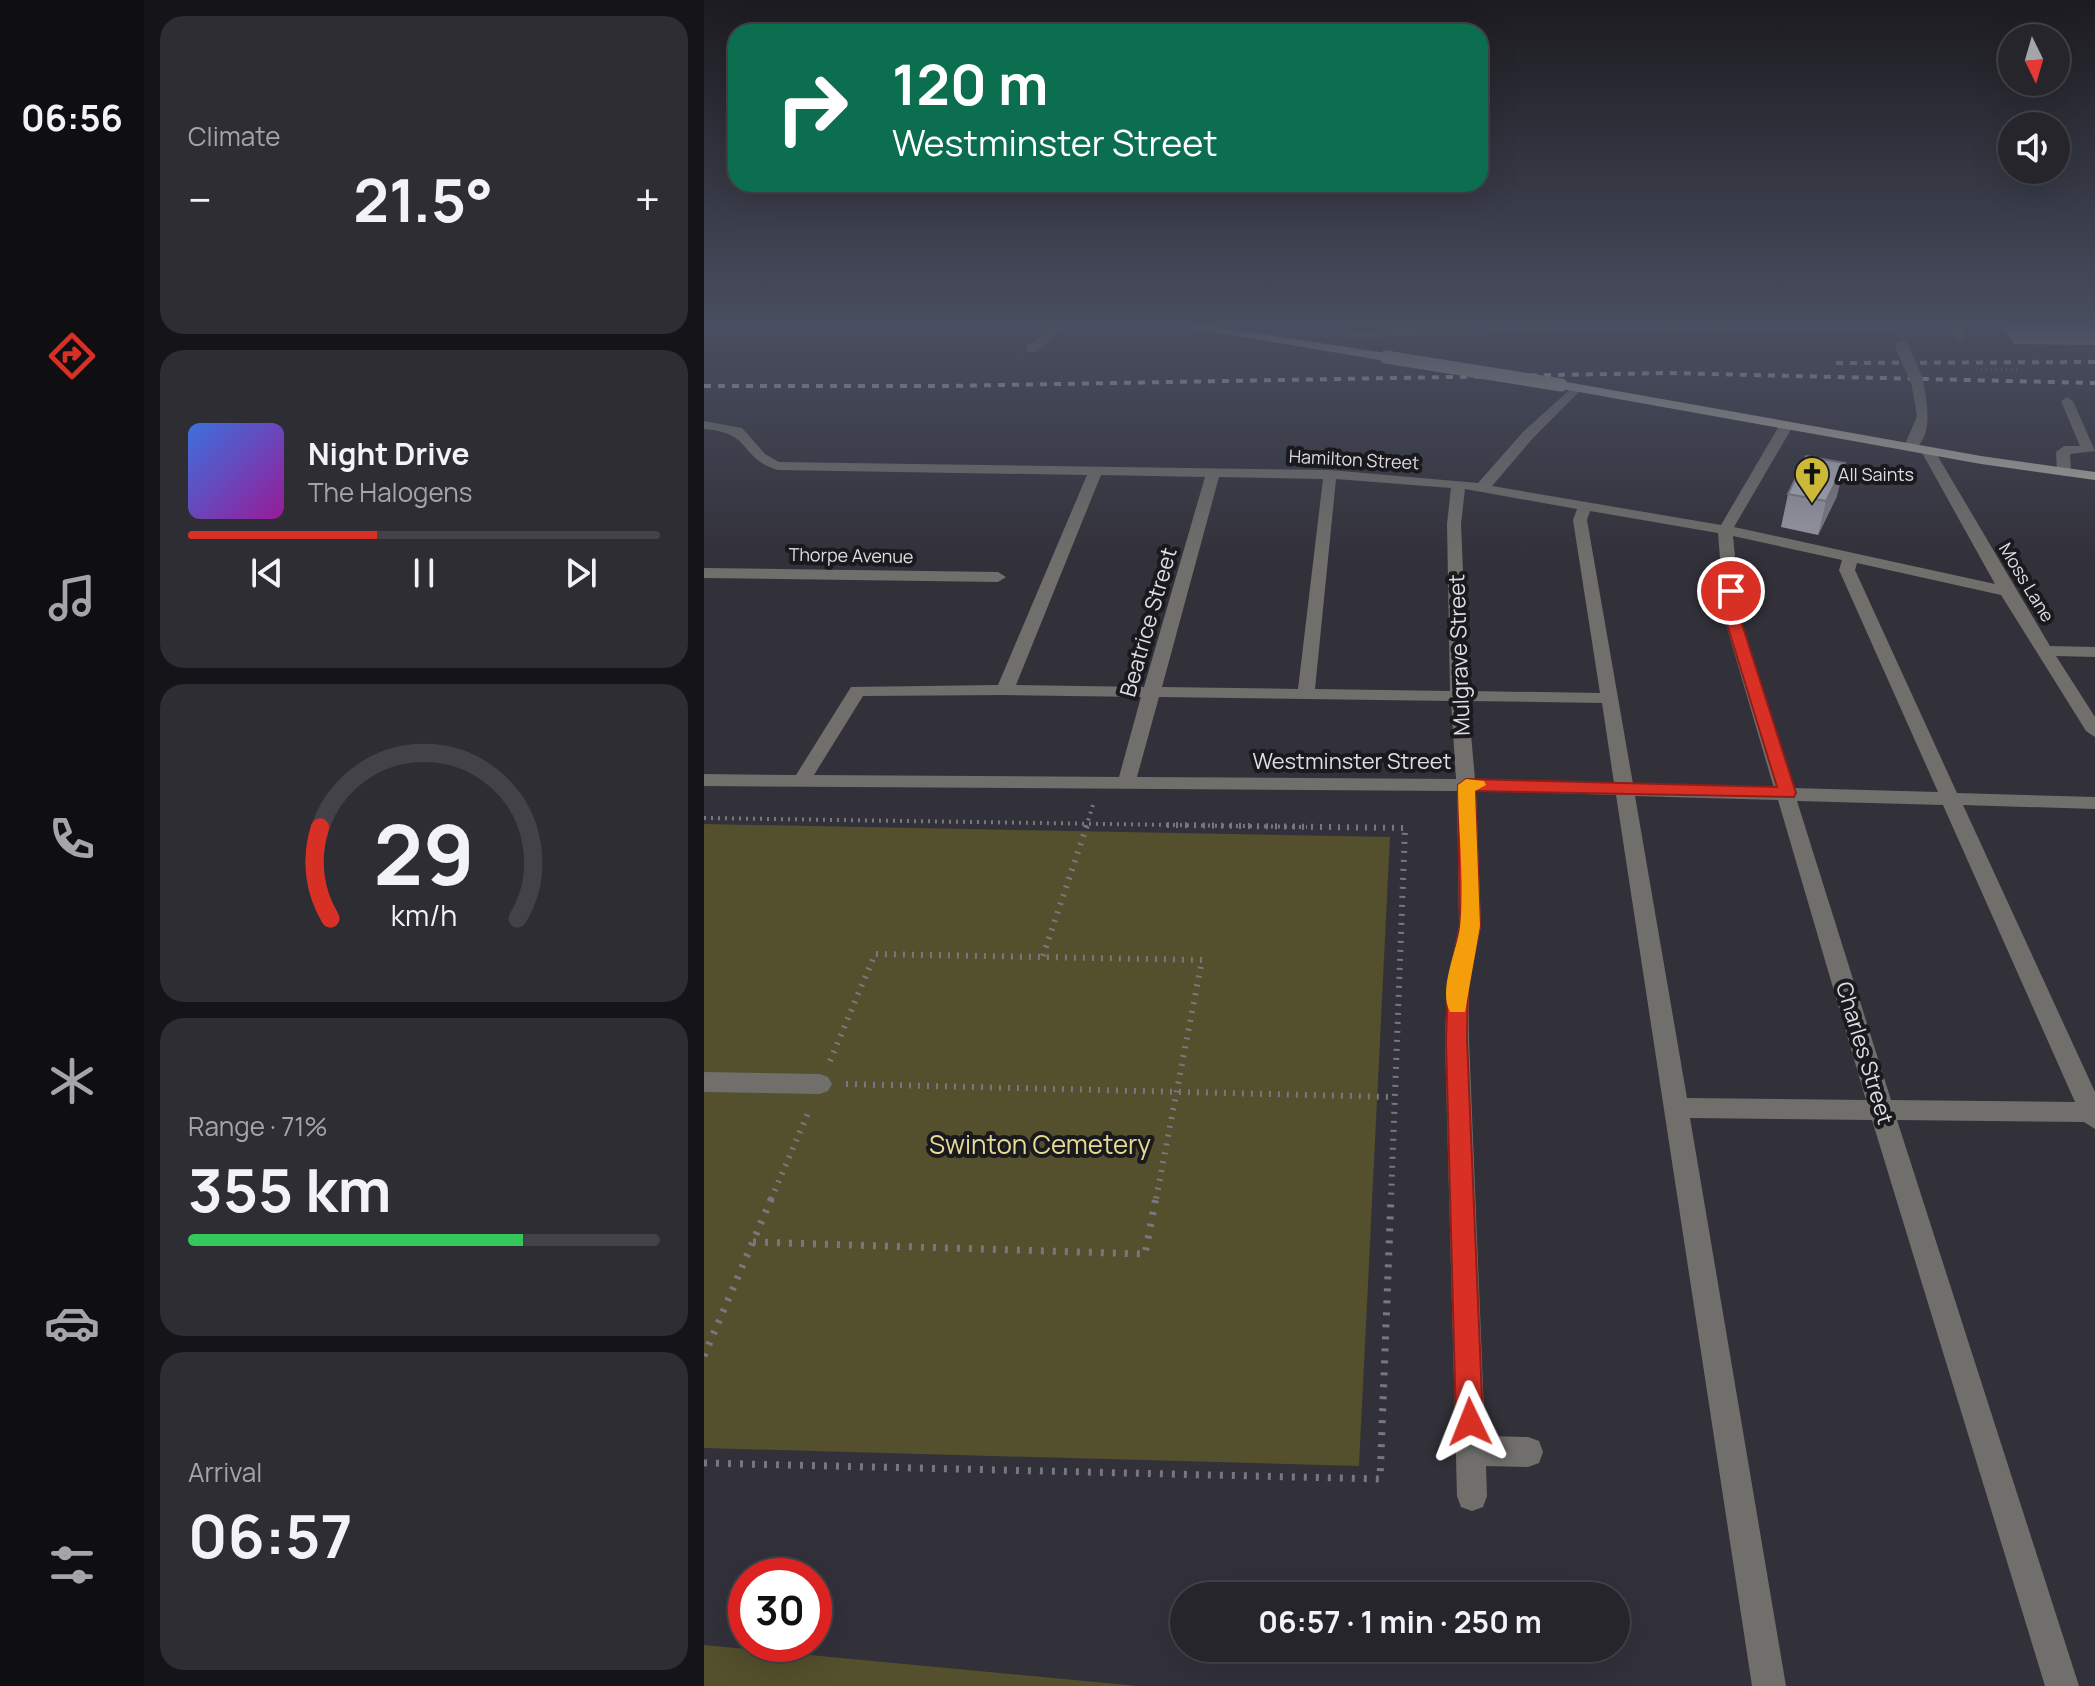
<!DOCTYPE html>
<html lang="en">
<head>
<meta charset="utf-8">
<style>
	body { margin:0; font-family:Manrope,sans-serif; background:#2e2d34; color:#f1f3f6; height:100vh; display:flex; flex-direction:column; font-size:30px; white-space:nowrap }
	* { box-sizing:border-box; margin:0 }
	p { font-size:26px; color:#a4a5a9 }
	.icon { flex:none; width:44px; height:44px; fill:none; stroke:currentColor; stroke-width:2; stroke-linecap:round; stroke-linejoin:round }
	.map { position:relative; flex:1; overflow:hidden }
	.details { display:flex; flex-direction:column; gap:16px; padding:16px; background:#151418; width:560px }
	.details>* { flex:none }
	.top-card { position:absolute; left:24px; top:24px; width:760px; height:168px; border-radius:24px; box-shadow:0 8px 32px #0002,0 0 0 2px #424248; background:#0b6e4f; color:#fff; overflow:hidden }
	.needle { width:52px; rotate:175deg }
	.controls { position:absolute; left:1294px; top:24px; display:grid; gap:16px }
	.controls a { display:grid; place-items:center; width:72px; height:72px; border-radius:50%; background:#26252c; box-shadow:0 8px 32px #0002,0 0 0 2px #424248; font-size:40px }
	.speed { position:absolute; left:24px; top:1558px; display:flex; gap:16px; font-size:40px; font-weight:700; text-align:center }
	.speed>* { display:grid; place-content:center; width:104px; height:104px; border-radius:50%; background:#26252c; box-shadow:0 8px 32px #0002,0 0 0 2px #424248; line-height:1 }
	.speed .limit { border:12px solid #d22; background:#fff; color:#111 }
	.pin { position:absolute; display:grid; place-items:center; width:68px; height:68px; color:#fff; margin:-34px; border:4px solid #fff; border-radius:50%; box-shadow:0 2px 8px #0007 }
	.me { position:absolute; width:88px; margin:-44px; rotate:358deg; stroke-linejoin:round; filter:drop-shadow(0 0 6px #0008) }
	.turn { display:flex; align-items:center; gap:28px; height:168px; padding:0 32px; font-size:36px }
	.turn .icon { width:104px; height:104px; stroke-width:2.5 }
	.turn b { display:block; font-size:56px; line-height:68px }
	.big { font-size:60px; font-weight:700; line-height:1.1 }
	.details .widget { flex:1; display:flex; flex-direction:column; justify-content:center; gap:12px; min-width:0; padding:0 28px; border-radius:24px; background:#2e2d34 }
	.details .dial { align-items:center; gap:0 }
	.dial svg { height:208px; overflow:visible; fill:none; stroke:#424248; stroke-width:7; stroke-linecap:round; text-anchor:middle }
	.dial text { fill:#f1f3f6; stroke:none }
	.song { display:flex; align-items:center; gap:24px }
	.cover { width:96px; height:96px; border-radius:12px; background:linear-gradient(135deg,hsl(220 70% 55%),hsl(300 70% 35%)) }
	.played { height:8px; border-radius:4px; background:linear-gradient(90deg,#d93025 40%,#424248 40%) }
	.keys { display:flex; justify-content:space-around; direction:ltr }
	.heat { display:flex; justify-content:space-between; align-items:center; font-size:44px; direction:ltr }
	.charge { height:12px; border-radius:6px; background:linear-gradient(90deg,#34c759 71%,#424248 0) }
	.trip { position:absolute; left:466px; top:1582px; width:460px; height:80px; border-radius:40px; background:#26252c; box-shadow:0 8px 32px #0002,0 0 0 2px #424248; font-weight:700; line-height:80px; text-align:center }
	main { display:flex; flex:1; min-height:0 }
	.dock { display:flex; flex-direction:column; width:144px; justify-content:space-around; align-items:center; background:#0f0f12; color:#a4a5a9 }
	.dock .icon { width:56px; height:56px }
	.dock .on { color:#d93025 }
	.dock b { font-size:36px; color:#f1f3f6 }
	.map>svg:first-child { display:block }
	.green { fill:#544f2c }
	.lines { fill:none; stroke-linecap:round; stroke-linejoin:round }
	.path-far3 { stroke:#78777f; stroke-width:3; stroke-dasharray:1 4; stroke-linecap:butt }
	.path-far2 { stroke:#78777f; stroke-width:4; stroke-dasharray:2 5; stroke-linecap:butt }
	.path-far1 { stroke:#78777f; stroke-width:6; stroke-dasharray:2 7; stroke-linecap:butt }
	.path { stroke:#78777f; stroke-width:7; stroke-dasharray:3 9; stroke-linecap:butt }
	.minor { fill:#706f6b; fill-rule:evenodd }
	.major { fill:#adaba2; fill-rule:evenodd }
	.rail { stroke:#c6c5cb; stroke-width:4; stroke-dasharray:7 7; stroke-linecap:butt }
	.minor-bridge { stroke:#706f6b; stroke-width:13 }
	.major-bridge { stroke:#adaba2; stroke-width:13 }
	.wall { fill:#9998a2 }
	.shaded-wall { fill:#7d7c84 }
	.building { fill:#b2b1bc; stroke:#7d7c84; stroke-width:2 }
	.route { fill:#d93025; stroke:#8d1f18; stroke-width:2 }
	.slow { fill:#f59e0b }
	.labels { text-anchor:middle; dominant-baseline:central; stroke-width:8; stroke-linejoin:round; paint-order:stroke }
	.far-street-label { font-size:18px; fill:#dedde3; stroke:#1a191d }
	.far-poi-label { font-size:18px; fill:#dedde3; stroke:#1a191d; text-anchor:start }
	.street-label { font-size:22px; fill:#dedde3; stroke:#1a191d }
	.near-park-label { font-size:26px; fill:#e6db95; stroke:#1a191d }
</style>
</head>
<body>
<main>
<nav class="dock">
<b>06:56</b>
<svg class="icon on" aria-label="directions" viewBox="0 0 24 24"><path d="M12 3l9 9-9 9-9-9zM9 14v-3h6M13 9l2 2-2 2"/></svg>
<svg class="icon" aria-label="music" viewBox="0 0 24 24"><path d="M9 18V5l10-2v13"/><circle cx="6" cy="18" r="3"/><circle cx="16" cy="16" r="3"/></svg>
<svg class="icon" aria-label="phone" viewBox="0 0 24 24"><path d="M5 4h4l2 5-3 2q2 4 5 5l2-3 5 2v4C11 20 4 13 5 4z"/></svg>
<svg class="icon" aria-label="climate" viewBox="0 0 24 24"><path d="M12 3v18M4 7l16 10M4 17L20 7"/></svg>
<svg class="icon" aria-label="car" viewBox="0 0 24 24"><path d="M5 17H2v-5l4-1 3-4h7l3 4 3 1v5h-3M9 17h6M6 11h13"/><circle cx="7" cy="17" r="2"/><circle cx="17" cy="17" r="2"/></svg>
<svg class="icon" aria-label="filters" viewBox="0 0 24 24"><path d="M4 7h16M4 17h16"/><circle cx="9" cy="7" r="2"/><circle cx="15" cy="17" r="2"/></svg>
</nav>
<section class="details">
<div class="widget"><p>Climate</p>
<div class="heat"><a>−</a><b class="big">21.5°</b><a>+</a></div>
</div>
<div class="widget">
<div class="song"><i class="cover"></i><div><b>Night Drive</b><p>The Halogens</p></div></div>
<div class="played"></div>
<div class="keys"><svg class="icon" aria-label="previous" viewBox="0 0 24 24"><path d="M18 5L8 12l10 7zM5 5v14"/></svg><svg class="icon" aria-label="pause" viewBox="0 0 24 24"><path d="M8 5v14M16 5v14"/></svg><svg class="icon" aria-label="next" viewBox="0 0 24 24"><path d="M6 5l10 7-10 7zM19 5v14"/></svg></div>
</div>
<div class="widget dial"><svg viewBox="0 0 100 80">
<path d="M14 69A42 42 0 1 1 86 69"/>
<path d="M14 69A42 42 0 0 1 10 34" stroke="#d93025"/>
<text x="50" y="56" font-size="32" font-weight="700">29</text>
<text x="50" y="72" font-size="11">km/h</text>
</svg></div>
<div class="widget"><p>Range · 71%</p><b class="big">355 km</b><div class="charge"></div></div>
<div class="widget"><p>Arrival</p><b class="big">06:57</b></div>
</section>
<div class="map">
<svg width="1391" height="1686" viewBox="0 0 1391 1686">
	<rect width="100%" height="100%" fill="#32313a"/>
	<g class="green">
		<polygon points="0,824 686,837 655,1466 0,1448"/>
		<polygon points="0,1645 434,1686 0,1686"/>
	</g>
	<g class="lines">
		<polyline class="path-far3" points="1272,369 1314,370"/>
		<g class="path-far2">
			<polyline points="0,818 603,827"/>
			<polyline points="382,827 389,805"/>
		</g>
		<g class="path-far1">
			<polyline points="463,825 701,828 687,1199"/>
			<polyline points="339,956 383,825"/>
			<polyline points="126,1061 171,954 498,960 452,1199"/>
			<polyline points="142,1084 689,1097"/>
			<polyline points="67,1199 105,1111"/>
		</g>
		<g class="path">
			<polyline points="49,1242 441,1254 452,1197"/>
			<polyline points="0,1356 68,1197"/>
			<polyline points="0,1463 676,1479 687,1197"/>
		</g>
		<g class="minor">
			<polygon points="0,325 11,325 0,331"/>
			<polygon points="353,325 366,325 331,352 323,352 323,346"/>
			<polygon points="897,325 1192,328 1198,331 1192,334 988,330 645,337 639,334 645,331"/>
			<polygon points="1243,325 1255,325 1262,338 1260,340 1252,340"/>
			<path d="M 1213,377 L 1219,381 C 1223,402 1231,439 1207,451 L 1200,447 L 1213,416 L 1207,381 Z"/>
			<path d="M 872,384 L 876,385 L 876,391 L 829,438 L 788,486 L 1017,525 L 1075,426 L 1082,422 L 1089,426 L 1030,527 L 1291,584 L 1217,451 L 1229,448 L 1346,646 L 1391,647 L 1391,657 L 1352,656 L 1391,717 L 1391,737 L 1382,731 L 1297,595 L 1153,563 L 1151,570 L 1253,793 L 1391,797 L 1391,809 L 1259,805 L 1391,1092 L 1391,1129 L 1380,1122 L 1193,1120 L 1375,1686 L 1341,1686 L 1168,1120 L 986,1118 L 1082,1686 L 1048,1686 L 912,795 L 772,791 L 777,926 L 765,985 L 765,1040 L 781,1436 L 824,1437 L 835,1441 L 839,1452 L 835,1463 L 824,1467 L 782,1466 L 783,1496 L 779,1507 L 768,1511 L 757,1507 L 753,1496 L 741,1040 L 743,985 L 755,926 L 753,791 L 0,786 L 0,774 L 92,775 L 147,687 L 294,685 L 383,475 L 74,470 C 35,459 49,432 0,429 L 0,421 L 38,428 L 61,454 L 75,462 L 626,470 L 774,483 L 819,432 ZM 397,475 L 501,477 L 440,687 L 312,685 ZM 515,477 L 619,479 L 594,689 L 458,687 ZM 632,479 L 747,488 L 743,524 L 746,691 L 611,689 ZM 761,489 L 873,509 L 869,520 L 896,693 L 764,691 L 757,524 ZM 886,511 L 1014,533 L 1021,621 L 1070,788 L 929,784 L 883,520 ZM 1029,536 L 1138,560 L 1135,570 L 1234,792 L 1089,788 L 1037,621 ZM 301,695 L 437,697 L 415,777 L 110,775 L 159,696 ZM 455,697 L 747,701 L 752,779 L 433,777 ZM 764,701 L 898,703 L 910,783 L 771,779 ZM 931,796 L 1074,800 L 1162,1100 L 983,1098 ZM 1093,801 L 1239,805 L 1371,1102 L 1187,1100 Z"/>
			<polygon points="1363,397 1369,401 1391,451 1366,454 1367,472 1360,476 1353,472 1352,452 1360,446 1376,446 1357,401"/>
			<polygon points="0,568 294,572 302,577 294,582 0,578"/>
			<polygon points="0,1072 116,1074 124,1077 128,1084 124,1091 116,1094 0,1092"/>
		</g>
		<g class="major">
			<polygon points="469,325 499,325 682,353 688,357 682,361"/>
			<polygon points="857,381 1277,456 1391,472 1391,480 1277,464 853,388 853,382"/>
		</g>
		<g class="rail">
			<polyline points="1132,363 1391,362"/>
			<polyline points="0,386 241,386 965,373 1391,383"/>
		</g>
		<polyline class="minor-bridge" points="1198,347 1213,381"/>
		<polyline class="major-bridge" points="682,357 857,385"/>
	</g>
	<g class="wall">
		<polygon points="1297,325 1391,325 1391,345 1310,344"/>
		<polygon points="1084,494 1133,496 1114,535 1077,527"/>
	</g>
	<polygon class="shaded-wall" points="1141,463 1133,496 1114,535 1122,501"/>
	<polygon class="building" points="1102,456 1141,463 1122,501 1084,494"/>
	<linearGradient id="sky" x2="0" y2="1"><stop stop-color="#1c1b20"/><stop offset="0.58" stop-color="#494e60"/><stop offset="1" stop-color="#494e60" stop-opacity="0"/></linearGradient>
	<rect width="1391" height="561" fill="url(#sky)"/>
	<polygon class="route" points="1027,586 1034,591 1037,621 1092,793 1090,797 771,791 776,926 764,985 763,1040 779,1422 775,1431 766,1435 756,1431 752,1422 742,1040 744,985 756,926 754,785 762,779 1073,787 1022,621 1019,591"/>
	<path class="slow" d="M 762,779 L 780,781 L 782,785 L 771,791 L 776,926 L 761,1012 L 746,1012 C 734,989 753,951 756,927 C 761,886 754,828 754,785 Z"/>
	<defs>
		<symbol id="church-pin" viewBox="-11 -11 22 30"><path d="M0 17L-7.5 6A9.5 9.5 0 1 1 7.5 6Z" fill="#cdb938" stroke="#1a191d"/><path d="M-1.2-6h2.4v3.5h3.3v2.4h-3.3V6h-2.4V-.1h-3.3v-2.4h3.3Z" fill="#111"/></symbol>
	</defs>
	<g fill-rule="evenodd">
		<use href="#church-pin" x="1088" y="454" width="40" height="54"/>
	</g>
	<g class="labels">
		<g class="far-street-label">
			<text transform="translate(650 459) rotate(3)">Hamilton Street</text>
			<text transform="translate(147 555) rotate(1)">Thorpe Avenue</text>
			<text transform="translate(1323 582) rotate(59)">Moss Lane</text>
		</g>
		<g class="far-poi-label">
			<text x="1134" y="474">All Saints</text>
		</g>
		<g class="street-label">
			<text transform="translate(444 622) rotate(-74)">Beatrice Street</text>
			<text transform="translate(755 655) rotate(-92)">Mulgrave Street</text>
			<text x="648" y="761">Westminster Street</text>
			<text transform="translate(1161 1053) rotate(73)">Charles Street</text>
		</g>
		<g class="near-park-label">
			<text x="336" y="1144">Swinton Cemetery</text>
		</g>
	</g>
</svg>
<div class="controls">
<a><svg class="needle" viewBox="-14 -14 28 28"><path d="M0-13l5 13h-10z" fill="#e53935"/><path d="M0 13l5-13h-10z" fill="#a4a5a9"/></svg></a>
<a><svg class="icon" aria-label="sound" viewBox="0 0 24 24"><path d="M4 9h4l5-4v14l-5-4H4zM17 9q2 3 0 6"/></svg></a>
</div>
<div class="speed"><div class="limit">30</div></div>
<div class="pin" style="left:1027px;top:591px;background:#d93025"><svg class="icon" aria-label="arrive" viewBox="0 0 24 24"><path d="M6 21V4h12l-3 4 3 4H6"/></svg></div>
<svg class="me" style="left:766px;top:1422px" viewBox="-20 -20 40 40"><path d="M0-17L14 15 0 8-14 15z" fill="#d93025" stroke="#fff" stroke-width="4"/></svg>
<div class="trip">06:57 · 1 min · 250 m</div>
<div class="top-card">
<div class="turn"><svg class="icon" aria-label="right" viewBox="0 0 24 24"><path d="M7 20v-9h11M14 6l5 5-5 5"/></svg><div><b>120 m</b>Westminster Street</div></div>
</div>
</div>
</main>
</body>
</html>
